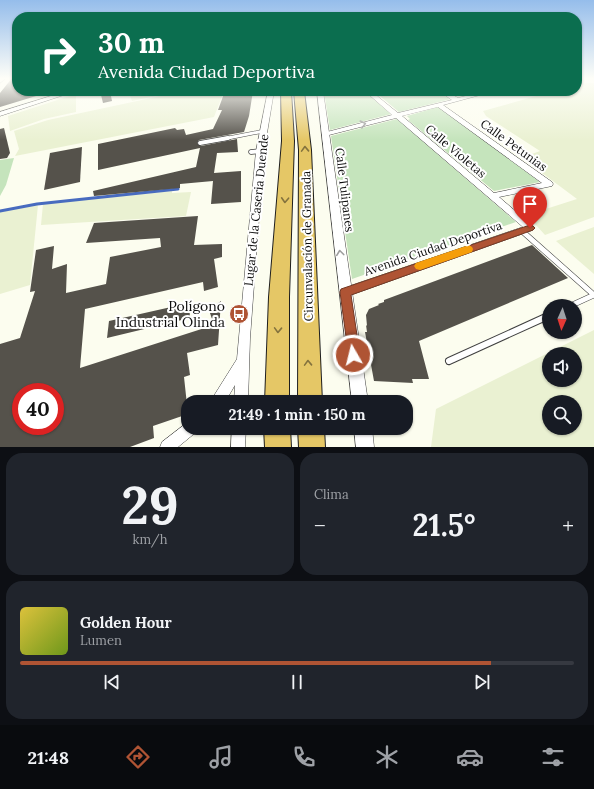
<!DOCTYPE html>
<html lang="es">
<head>
<meta charset="utf-8">
<style>
	body { margin:0; font-family:Lora,serif; background:#20242c; color:#f1f3f6; height:100vh; display:flex; flex-direction:column; font-size:15px; white-space:nowrap }
	* { box-sizing:border-box; margin:0 }
	p { font-size:13px; color:#9ea1a6 }
	.icon { flex:none; width:22px; height:22px; fill:none; stroke:currentColor; stroke-width:2; stroke-linecap:round; stroke-linejoin:round }
	.map { position:relative; height:447px; overflow:hidden }
	.drawer { display:flex; flex-direction:column; gap:6px; padding:6px; background:#0d0f14; flex:1 }
	.drawer>* { flex:none }
	.guide { position:absolute; left:12px; top:12px; width:570px; height:84px; border-radius:16px; box-shadow:0 1px 3px #0004; background:#0b6e4f; color:#fff; overflow:hidden }
	.needle { width:26px; rotate:183deg }
	.buttons { position:absolute; left:542px; top:299px; display:grid; gap:8px }
	.buttons a { display:grid; place-items:center; width:40px; height:40px; border-radius:50%; background:#171b24; box-shadow:0 1px 3px #0004; font-size:20px }
	.speed { position:absolute; left:12px; top:383px; display:flex; gap:8px; font-size:20px; font-weight:700; text-align:center }
	.speed>* { display:grid; place-content:center; width:52px; height:52px; border-radius:50%; background:#171b24; box-shadow:0 1px 3px #0004; line-height:1 }
	.speed .limit { border:6px solid #d22; background:#fff; color:#111 }
	.pin { position:absolute; display:grid; place-items:center; width:34px; height:34px; color:#fff; margin:-41px -17px; border-radius:50% 50% 50% 0; rotate:-45deg; box-shadow:0 0 4px #0007 }
	.pin .icon { rotate:45deg }
	.me { position:absolute; width:44px; margin:-22px; rotate:352deg; stroke-linejoin:round; filter:drop-shadow(0 0 3px #0008) }
	.turn { display:flex; align-items:center; gap:14px; height:84px; padding:0 20px; font-size:18px }
	.turn .icon { width:52px; height:52px; stroke-width:2.5 }
	.turn b { display:block; font-size:28px; line-height:34px }
	.big { font-size:30px; font-weight:700; line-height:1.1 }
	.drawer .widget { flex:1; display:flex; flex-direction:column; justify-content:center; gap:6px; min-width:0; padding:0 14px; border-radius:16px; background:#20242c }
	.drawer .dial { align-items:center; gap:0 }
	.dial b { font-size:52px; line-height:1 }
	.song { display:flex; align-items:center; gap:12px }
	.cover { width:48px; height:48px; border-radius:6px; background:linear-gradient(135deg,hsl(50 70% 55%),hsl(80 70% 35%)) }
	.played { height:4px; border-radius:2px; background:linear-gradient(90deg,#af5434 85%,#363941 85%) }
	.keys { display:flex; justify-content:space-around; direction:ltr }
	.heat { display:flex; justify-content:space-between; align-items:center; font-size:22px; direction:ltr }
	.drawer .tiles { flex:1; display:grid; gap:6px; grid-template-columns:1fr 1fr }
	.widget:last-child { grid-column:span 2 }
	.trip { position:absolute; left:181px; top:395px; width:232px; height:40px; border-radius:16px; background:#171b24; box-shadow:0 1px 3px #0004; font-weight:700; line-height:40px; text-align:center }
	.menu { display:flex; height:64px; justify-content:space-around; align-items:center; background:#090b0e; color:#9ea1a6 }
	.menu .icon { width:28px; height:28px }
	.menu .on { color:#af5434 }
	.menu b { font-size:18px; color:#f1f3f6 }
	.map>svg:first-child { display:block }
	.farmland { fill:#eaf1d2; fill-rule:evenodd }
	.green { fill:#c5e4bc }
	.lines { fill:none; stroke-linecap:round; stroke-linejoin:round }
	.stream { stroke:#486bbf; stroke-width:3 }
	.building { fill:#55524b; fill-rule:evenodd }
	.service-far3-casing { stroke:#404040; stroke-width:4 }
	.service-far2-casing { stroke:#404040; stroke-width:5.5 }
	.service-far1-casing { stroke:#404040; stroke-width:6 }
	.service-casing { stroke:#404040; stroke-width:8 }
	.minor-casing { stroke:#404040; stroke-width:1 }
	.tertiary-casing { stroke:#404040; stroke-width:1 }
	.motorway-casing { stroke:#1e1e1e; stroke-width:2 }
	.service-far3 { stroke:#fff; stroke-width:3 }
	.service-far2 { stroke:#fff; stroke-width:4 }
	.service-far1 { stroke:#fff; stroke-width:5 }
	.service { stroke:#fff; stroke-width:6 }
	.minor { fill:#fff; fill-rule:evenodd }
	.tertiary { fill:#fff; fill-rule:evenodd }
	.motorway { fill:#e5c766; fill-rule:evenodd }
	.oneway { stroke:#9e9e9e }
	.oneway2 { stroke:#84733e }
	.route { fill:#af5434; stroke:#723722 }
	.slow { fill:#f59e0b }
	.labels { text-anchor:middle; dominant-baseline:central; stroke-width:4; stroke-linejoin:round; paint-order:stroke }
	.street-label { font-size:12px; fill:#0d0d0d; stroke:#fff }
	.near-poi-label { font-size:14px; fill:#0d0d0d; stroke:#fff; text-anchor:end }
</style>
</head>
<body>
<div class="map">
<svg width="594" height="447" viewBox="0 0 594 447">
	<rect width="100%" height="100%" fill="#fcfdef"/>
	<g class="farmland">
		<polygon points="584,83 594,83 594,217 545,235 527,215 577,199 526,161 524,157 540,151 486,116 483,111 554,91 577,91 577,85"/>
		<polygon points="128,91 179,91 132,101"/>
		<polygon points="184,91 224,91 214,117 15,156 19,149 14,131 48,120"/>
		<polygon points="76,94 76,112 44,119 10,131 8,116"/>
		<polygon points="172,191 172,193 191,192 186,216 41,225 43,204"/>
		<polygon points="38,205 30,285 0,294 0,212"/>
		<polygon points="594,227 594,274 556,241"/>
		<path d="M 594,330 L 594,447 L 431,447 L 436,409 ZM 549,354 L 575,354 L 575,380 L 549,380 ZM 549,402 L 575,402 L 575,428 L 549,428 Z"/>
	</g>
	<g class="green">
		<polygon points="324,91 364,91 391,114 330,130"/>
		<polygon points="374,91 439,91 451,99 399,112"/>
		<polygon points="438,107 540,182 494,191 408,120 410,119 407,116"/>
		<polygon points="397,119 516,222 352,279 331,136"/>
		<polygon points="14,158 6,185 0,196 0,160"/>
	</g>
	<g class="lines">
		<polyline class="stream" points="0,211 37,204 178,189"/>
	</g>
	<g class="building">
		<polygon points="12,78 17,78 17,91 46,91 46,93 0,107 0,93"/>
		<polygon points="100,91 110,91 112,101 103,103"/>
		<polygon points="225,91 253,91 249,116 244,132 199,140 197,143 201,146 237,139 238,152 217,153 214,173 241,171 241,202 211,204 213,181 180,184 180,188 94,196 93,191 196,167 200,148 98,170 98,144 175,128 177,130 184,129 186,135 213,129 222,110 218,110"/>
		<polygon points="4,128 10,153 7,158 0,159 0,129"/>
		<polygon points="82,147 80,182 44,190 50,153"/>
		<path d="M 198,216 L 194,245 L 222,244 L 222,257 L 214,259 L 218,287 L 204,291 L 203,282 L 85,309 L 80,368 L 214,325 L 209,310 L 221,301 L 218,345 L 187,353 L 190,375 L 184,377 L 188,414 L 153,426 L 154,438 L 130,447 L 0,447 L 0,344 L 20,338 L 35,291 L 30,292 L 36,250 L 54,246 L 52,269 L 67,264 L 66,293 L 106,284 L 110,257 L 161,247 L 160,238 L 86,243 L 94,223 ZM 21,392 L 55,392 L 55,426 L 21,426 Z"/>
		<polygon points="532,245 568,278 419,341 429,379 412,379 413,383 374,381 365,332 367,332 366,325 367,326 366,315 369,309 379,305 378,304 384,302 384,300"/>
		<polygon points="189,303 190,318 107,338 109,321"/>
	</g>
	<g class="lines">
		<defs>
			<polyline id="service-far3" points="223,139 264,131"/>
			<g id="service-far2">
				<polyline points="200,143 228,138"/>
				<polyline points="251,152 260,151"/>
			</g>
			<g id="service-far1">
				<polyline points="522,231 594,295"/>
				<polyline points="570,306 594,295"/>
				<polyline points="546,317 549,316"/>
			</g>
			<polyline id="service" points="449,361 548,316"/>
			<g id="minor">
				<polygon points="0,78 6,78 0,83"/>
				<polygon points="67,91 76,91 0,116 0,112"/>
				<polygon points="268,91 274,91 264,151 250,338 248,402 234,402 235,385 225,402 210,402 237,359 256,151"/>
				<path d="M 365,91 L 371,91 L 398,113 L 452,100 L 439,91 L 446,91 L 458,98 L 485,91 L 495,91 L 443,105 L 552,182 L 553,184 L 552,186 L 499,197 L 533,226 L 535,228 L 533,230 L 345,297 L 341,295 L 340,292 L 341,289 L 523,227 L 396,118 L 325,136 L 323,135 L 323,133 L 392,115 ZM 438,107 L 542,183 L 494,193 L 402,116 Z"/>
				<polygon points="188,422 188,428 197,428 195,433 178,447 160,447 162,442"/>
				<polygon points="232,428 246,428 245,447 231,447"/>
			</g>
			<g id="tertiary">
				<polygon points="317,91 323,91 368,402 352,402"/>
				<polygon points="354,428 372,428 374,447 356,447"/>
			</g>
			<g id="motorway">
				<polygon points="281,91 291,91 294,141 289,297 289,402 265,402 269,297 282,141"/>
				<polygon points="294,91 304,91 311,150 322,402 298,402 299,150"/>
				<polygon points="264,428 290,428 291,447 265,447"/>
				<polygon points="298,428 324,428 325,447 299,447"/>
			</g>
		</defs>
		<use href="#service-far3" class="service-far3-casing"/>
		<use href="#service-far2" class="service-far2-casing"/>
		<use href="#service-far1" class="service-far1-casing"/>
		<use href="#service" class="service-casing"/>
		<use href="#minor" class="minor-casing"/>
		<use href="#tertiary" class="tertiary-casing"/>
		<use href="#motorway" class="motorway-casing"/>
		<use href="#service-far3" class="service-far3"/>
		<use href="#service-far2" class="service-far2"/>
		<use href="#service-far1" class="service-far1"/>
		<use href="#service" class="service"/>
		<use href="#minor" class="minor"/>
		<use href="#tertiary" class="tertiary"/>
		<use href="#motorway" class="motorway"/>
	</g>
	<defs><path id="oneway-chevron" d="M-2-3.5L2.5 0L-2 3.5" fill="none" stroke-width="1.6" stroke-linecap="round" stroke-linejoin="round"/></defs>
	<g class="oneway">
		<use href="#oneway-chevron" transform="translate(363 124) rotate(-14)"/>
		<use href="#oneway-chevron" transform="translate(340 253) rotate(-97)"/>
	</g>
	<g class="oneway2">
		<use href="#oneway-chevron" transform="translate(305 149) rotate(-92)"/>
		<use href="#oneway-chevron" transform="translate(285 200) rotate(93)"/>
		<use href="#oneway-chevron" transform="translate(278 330) rotate(92)"/>
		<use href="#oneway-chevron" transform="translate(308 363) rotate(-92)"/>
	</g>
	<linearGradient id="sky" x2="0" y2="1"><stop stop-color="#95bdeb"/><stop offset="0.56" stop-color="#fefef8"/><stop offset="1" stop-color="#fefef8" stop-opacity="0"/></linearGradient>
	<rect width="594" height="140" fill="url(#sky)"/>
	<polygon class="route" points="530,225 533,226 535,228 533,230 351,295 360,355 358,359 353,361 349,359 340,292 341,289"/>
	<polygon class="slow" points="469,245 472,247 473,249 472,252 420,270 416,269 414,266 416,263"/>
	<defs>
		<symbol id="bus-disc" viewBox="-11 -11 22 22"><circle r="9.5" fill="#af5434" stroke="#fff"/><path d="M-5-6H5V4H4V6H2V4H-2V6H-4V4H-5ZM-3.5-4V0h7V-4ZM-3.5 1.2v1.5H-2V1.2ZM2 1.2v1.5H3.5V1.2Z" fill="#fff"/></symbol>
	</defs>
	<g fill-rule="evenodd">
		<use href="#bus-disc" x="228" y="303" width="22" height="22"/>
	</g>
	<g class="labels">
		<g class="street-label">
			<text transform="translate(514 145) rotate(36)">Calle Petunias</text>
			<text transform="translate(456 151) rotate(40)">Calle Violetas</text>
			<text transform="translate(345 190) rotate(83)">Calle Tulipanes</text>
			<text transform="translate(256 210) rotate(-84)">Lugar de la Caseria Duende</text>
			<text transform="translate(307 246) rotate(-91)">Circunvalación de Granada</text>
			<text transform="translate(433 248) rotate(-19)">Avenida Ciudad Deportiva</text>
		</g>
		<g class="near-poi-label">
			<text x="225" y="306">Polígono<tspan x="225" dy="16">Industrial Olinda</tspan></text>
		</g>
	</g>
</svg>
<div class="buttons">
<a><svg class="needle" viewBox="-14 -14 28 28"><path d="M0-13l5 13h-10z" fill="#e53935"/><path d="M0 13l5-13h-10z" fill="#9ea1a6"/></svg></a>
<a><svg class="icon" aria-label="sound" viewBox="0 0 24 24"><path d="M4 9h4l5-4v14l-5-4H4zM17 9q2 3 0 6"/></svg></a>
<a><svg class="icon" aria-label="search" viewBox="0 0 24 24"><circle cx="10" cy="10" r="6"/><path d="M15 15l6 6"/></svg></a>
</div>
<div class="speed"><div class="limit">40</div></div>
<div class="pin" style="left:530px;top:228px;background:#d93025"><svg class="icon" aria-label="arrive" viewBox="0 0 24 24"><path d="M6 21V4h12l-3 4 3 4H6"/></svg></div>
<svg class="me" style="left:353px;top:355px" viewBox="-20 -20 40 40"><circle r="17" fill="#af5434" stroke="#fff" stroke-width="3"/><path d="M0-11L8 9 0 5-8 9z" fill="#fff"/></svg>
<div class="trip">21:49 · 1 min · 150 m</div>
<div class="guide">
<div class="turn"><svg class="icon" aria-label="right" viewBox="0 0 24 24"><path d="M7 20v-9h11M14 6l5 5-5 5"/></svg><div><b>30 m</b>Avenida Ciudad Deportiva</div></div>
</div>
</div>
<section class="drawer">
<div class="tiles">
<div class="widget dial"><b>29</b><p>km/h</p></div>
<div class="widget"><p>Clima</p>
<div class="heat"><a>−</a><b class="big">21.5°</b><a>+</a></div>
</div>
<div class="widget">
<div class="song"><i class="cover"></i><div><b>Golden Hour</b><p>Lumen</p></div></div>
<div class="played"></div>
<div class="keys"><svg class="icon" aria-label="previous" viewBox="0 0 24 24"><path d="M18 5L8 12l10 7zM5 5v14"/></svg><svg class="icon" aria-label="pause" viewBox="0 0 24 24"><path d="M8 5v14M16 5v14"/></svg><svg class="icon" aria-label="next" viewBox="0 0 24 24"><path d="M6 5l10 7-10 7zM19 5v14"/></svg></div>
</div>
</div>
</section>
<nav class="menu">
<b>21:48</b>
<svg class="icon on" aria-label="directions" viewBox="0 0 24 24"><path d="M12 3l9 9-9 9-9-9zM9 14v-3h6M13 9l2 2-2 2"/></svg>
<svg class="icon" aria-label="music" viewBox="0 0 24 24"><path d="M9 18V5l10-2v13"/><circle cx="6" cy="18" r="3"/><circle cx="16" cy="16" r="3"/></svg>
<svg class="icon" aria-label="phone" viewBox="0 0 24 24"><path d="M5 4h4l2 5-3 2q2 4 5 5l2-3 5 2v4C11 20 4 13 5 4z"/></svg>
<svg class="icon" aria-label="climate" viewBox="0 0 24 24"><path d="M12 3v18M4 7l16 10M4 17L20 7"/></svg>
<svg class="icon" aria-label="car" viewBox="0 0 24 24"><path d="M5 17H2v-5l4-1 3-4h7l3 4 3 1v5h-3M9 17h6M6 11h13"/><circle cx="7" cy="17" r="2"/><circle cx="17" cy="17" r="2"/></svg>
<svg class="icon" aria-label="filters" viewBox="0 0 24 24"><path d="M4 7h16M4 17h16"/><circle cx="9" cy="7" r="2"/><circle cx="15" cy="17" r="2"/></svg>
</nav>
</body>
</html>
